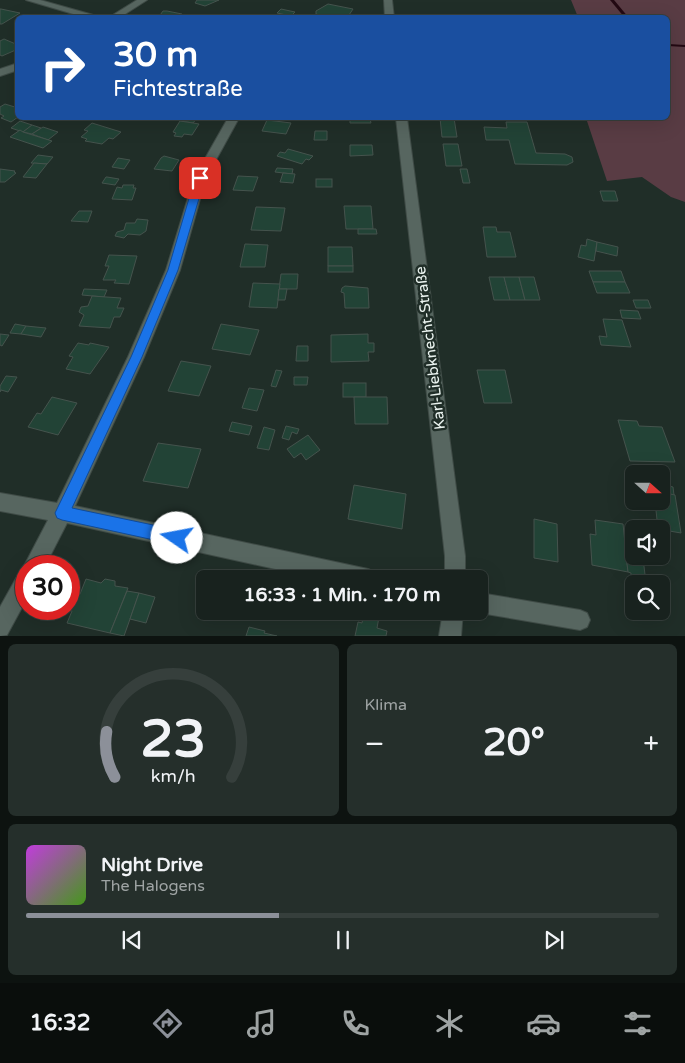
<!DOCTYPE html>
<html lang="de">
<head>
<meta charset="utf-8">
<style>
	body { margin:0; font-family:"Varela Round",sans-serif; background:#252f2b; color:#f1f3f6; height:100vh; display:flex; flex-direction:column; font-size:19px; white-space:nowrap }
	* { box-sizing:border-box; margin:0 }
	p { font-size:16px; color:#9fa4a4 }
	.icon { flex:none; width:28px; height:28px; fill:none; stroke:currentColor; stroke-width:2; stroke-linecap:round; stroke-linejoin:round }
	.map { position:relative; height:636px; overflow:hidden }
	.panel { display:flex; flex-direction:column; gap:8px; padding:8px; background:#0d1310; flex:1 }
	.panel>* { flex:none }
	.guide { position:absolute; left:15px; top:15px; width:655px; height:105px; border-radius:8px; box-shadow:0 5px 20px #0002,0 0 0 1px #363f3c; background:#1a4fa0; color:#fff; overflow:hidden }
	.needle { width:32px; rotate:111deg }
	.tools { position:absolute; left:625px; top:465px; display:grid; gap:10px }
	.tools a { display:grid; place-items:center; width:45px; height:45px; border-radius:8px; background:#18221e; box-shadow:0 5px 20px #0002,0 0 0 1px #363f3c; font-size:25px }
	.speed { position:absolute; left:15px; top:555px; display:flex; gap:10px; font-size:25px; font-weight:700; text-align:center }
	.speed>* { display:grid; place-content:center; width:65px; height:65px; border-radius:50%; background:#18221e; box-shadow:0 5px 20px #0002,0 0 0 1px #363f3c; line-height:1 }
	.speed .limit { border:8px solid #d22; background:#fff; color:#111 }
	.pin { position:absolute; display:grid; place-items:center; width:42px; height:42px; color:#fff; margin:-21px; border-radius:10px; box-shadow:0 2px 8px #0006 }
	.me { position:absolute; width:55px; margin:-28px; rotate:282deg; stroke-linejoin:round; filter:drop-shadow(0 0 4px #0008) }
	.turn { display:flex; align-items:center; gap:18px; height:105px; padding:0 15px; font-size:22px }
	.turn .icon { width:65px; height:65px; stroke-width:2.5 }
	.turn b { display:block; font-size:35px; line-height:42px }
	.big { font-size:38px; font-weight:700; line-height:1.1 }
	.panel .tile { flex:1; display:flex; flex-direction:column; justify-content:center; gap:8px; min-width:0; padding:0 18px; border-radius:8px; background:#252f2b }
	.panel .dial { align-items:center; gap:0 }
	.dial svg { height:130px; overflow:visible; fill:none; stroke:#363f3c; stroke-width:7; stroke-linecap:round; text-anchor:middle }
	.dial text { fill:#f1f3f6; stroke:none }
	.song { display:flex; align-items:center; gap:15px }
	.cover { width:60px; height:60px; border-radius:8px; background:linear-gradient(135deg,hsl(290 70% 55%),hsl(100 70% 35%)) }
	.played { height:5px; border-radius:2px; background:linear-gradient(90deg,#8c9099 40%,#363f3c 40%) }
	.keys { display:flex; justify-content:space-around; direction:ltr }
	.heat { display:flex; justify-content:space-between; align-items:center; font-size:28px; direction:ltr }
	.panel .tiles { flex:1; display:grid; gap:8px; grid-template-columns:1fr 1fr }
	.tile:last-child { grid-column:span 2 }
	.trip { position:absolute; left:196px; top:570px; width:292px; height:50px; border-radius:8px; background:#18221e; box-shadow:0 5px 20px #0002,0 0 0 1px #363f3c; font-weight:700; line-height:50px; text-align:center }
	.tabs { display:flex; height:80px; justify-content:space-around; align-items:center; background:#0a0e0c; color:#9fa4a4 }
	.tabs .icon { width:35px; height:35px }
	.tabs .selected { color:#8c9099 }
	.tabs b { font-size:22px; color:#f1f3f6 }
	.map>svg:first-child { display:block }
	.green { fill:#593c44 }
	.lines { fill:none; stroke-linecap:round; stroke-linejoin:round }
	.stream { fill:#230912; fill-rule:evenodd }
	.building { fill:#224336; stroke:#45534d }
	.street-casing { stroke:#3f4b46; stroke-width:2 }
	.secondary-casing { stroke:#3f4b46; stroke-width:2 }
	.street { fill:#576660; fill-rule:evenodd }
	.secondary { fill:#576660; fill-rule:evenodd }
	.route { fill:#1a73e8; stroke:#114b97 }
	.labels { text-anchor:middle; dominant-baseline:central; stroke-width:5; stroke-linejoin:round; paint-order:stroke }
	.street-label { font-size:15px; fill:#eaf3ef; stroke:#202e28 }
</style>
</head>
<body>
<div class="map">
<svg width="685" height="636" viewBox="0 0 685 636">
	<rect width="100%" height="100%" fill="#202e28"/>
	<polygon class="green" points="571,0 685,0 685,202 671,197 642,177 607,181 586,118 668,118 668,18 578,17"/>
	<g class="lines">
		<g class="stream">
			<polygon points="610,0 614,0 629,18 625,18"/>
			<polygon points="668,44 685,45 685,47 668,46"/>
		</g>
	</g>
	<g class="building">
		<polygon points="197,0 219,0 205,6 195,3"/>
		<polygon points="328,4 353,9 347,18 331,18 316,14 316,11"/>
		<polygon points="0,9 1,9 20,13 2,24 0,24"/>
		<polygon points="281,9 295,12 291,16 277,13"/>
		<polygon points="167,11 182,14 178,18 158,18 163,11"/>
		<polygon points="4,39 18,45 18,49 2,56 0,55 0,41"/>
		<polygon points="5,104 18,108 18,117 11,122 1,118 4,116 0,114 0,107"/>
		<polygon points="183,118 197,118 193,123 180,121"/>
		<polygon points="350,118 374,118 374,119 370,119 371,123 350,123"/>
		<polygon points="440,118 454,118 457,137 442,137"/>
		<polygon points="267,120 291,123 286,134 262,131"/>
		<polygon points="20,121 32,125 23,132 11,128"/>
		<polygon points="180,121 193,123 199,124 192,135 184,134 182,137 174,136 176,133 173,132"/>
		<polygon points="506,122 527,122 536,153 565,154 572,157 573,162 567,165 515,164 509,140 486,140 484,127 507,128"/>
		<polygon points="92,123 121,132 113,139 109,138 102,144 85,141 87,139 81,137 88,131 84,130"/>
		<polygon points="32,125 41,128 32,134 23,132"/>
		<polygon points="43,127 58,132 48,140 32,134"/>
		<polygon points="20,130 23,132 52,141 43,148 10,137"/>
		<polygon points="315,131 327,131 327,140 314,140"/>
		<polygon points="443,144 458,144 462,166 446,166"/>
		<polygon points="350,145 372,145 373,155 350,156"/>
		<polygon points="288,149 313,156 309,160 306,159 302,164 277,156 280,152 285,153"/>
		<polygon points="38,155 53,157 47,164 31,163"/>
		<polygon points="164,156 179,160 172,171 154,169 161,158"/>
		<polygon points="118,158 130,160 124,169 112,167"/>
		<polygon points="34,163 47,164 36,178 23,177"/>
		<polygon points="277,168 293,169 292,174 275,172"/>
		<polygon points="0,169 15,171 14,172 16,173 5,182 0,182"/>
		<polygon points="460,169 467,169 470,183 463,183"/>
		<polygon points="283,173 295,174 293,183 280,182"/>
		<polygon points="238,176 258,177 253,191 233,190"/>
		<polygon points="106,177 107,177 119,179 115,185 102,183"/>
		<rect x="316" y="179" width="16" height="8"/>
		<polygon points="123,185 134,185 133,188 136,188 132,200 112,199 117,187 122,188"/>
		<polygon points="600,191 615,191 618,201 603,201"/>
		<polygon points="344,206 371,206 373,229 346,229"/>
		<polygon points="256,207 285,208 281,231 251,230"/>
		<polygon points="79,211 92,211 88,222 71,221"/>
		<polygon points="137,219 148,220 146,231 140,235 128,234 124,238 115,236 117,232 124,230 126,223 135,223"/>
		<polygon points="483,227 496,227 497,232 510,232 516,257 487,257"/>
		<polygon points="358,229 376,229 377,234 358,234"/>
		<polygon points="587,239 597,242 594,261 578,257 581,245 586,246"/>
		<polygon points="597,242 618,247 617,256 596,251"/>
		<polygon points="245,244 268,245 265,267 240,267"/>
		<polygon points="328,247 352,247 353,266 328,266"/>
		<polygon points="109,255 137,256 129,284 114,283 116,280 103,280 109,266 105,266"/>
		<rect x="328" y="266" width="25" height="6"/>
		<polygon points="589,271 621,271 625,282 593,282"/>
		<polygon points="281,274 298,274 297,289 279,289"/>
		<polygon points="489,277 504,277 510,300 494,300"/>
		<polygon points="504,277 519,277 525,300 510,300"/>
		<polygon points="519,277 534,277 540,300 525,300"/>
		<polygon points="593,282 625,282 630,293 597,293"/>
		<polygon points="253,283 280,284 277,308 249,307"/>
		<polygon points="345,286 368,288 369,308 345,308 344,293 341,292 342,288"/>
		<polygon points="84,289 107,290 104,297 82,295"/>
		<polygon points="279,289 287,289 285,300 278,300"/>
		<polygon points="92,296 121,298 117,308 124,308 120,317 114,317 110,328 79,326 84,315 79,312 81,307 88,306"/>
		<polygon points="633,300 648,300 651,308 636,308"/>
		<polygon points="620,310 638,311 641,319 622,318"/>
		<polygon points="603,319 622,320 631,347 601,345 599,336 607,337"/>
		<polygon points="15,324 26,326 21,334 10,333"/>
		<polygon points="221,324 259,330 250,355 212,349"/>
		<polygon points="26,326 46,328 41,337 21,334"/>
		<polygon points="0,334 9,335 2,346 0,345"/>
		<polygon points="368,334 368,343 374,343 374,352 368,352 369,361 331,362 331,335"/>
		<polygon points="78,343 89,345 90,343 109,347 90,374 66,369 73,357 69,356"/>
		<polygon points="297,346 308,346 308,361 296,361"/>
		<polygon points="181,361 211,366 199,396 168,391"/>
		<polygon points="276,370 282,371 276,387 271,386"/>
		<polygon points="477,370 505,370 512,403 484,403"/>
		<polygon points="6,376 17,377 8,392 1,390 0,392 0,386"/>
		<polygon points="294,377 308,377 307,385 294,385"/>
		<rect x="343" y="383" width="23" height="14"/>
		<polygon points="249,388 264,390 257,411 242,408"/>
		<polygon points="52,397 77,403 58,435 28,427 37,413 41,414"/>
		<polygon points="354,397 387,397 388,424 355,424"/>
		<polygon points="618,420 637,421 639,426 662,427 675,462 630,461"/>
		<polygon points="232,422 252,426 249,435 229,431"/>
		<polygon points="286,426 299,429 297,434 292,432 289,440 282,438"/>
		<polygon points="264,427 275,430 269,450 257,448"/>
		<polygon points="308,435 320,450 306,460 301,453 294,458 287,449"/>
		<polygon points="158,443 201,449 188,488 143,481"/>
		<polygon points="661,484 673,487 674,495 661,492"/>
		<polygon points="354,485 406,494 402,529 348,519"/>
		<polygon points="661,492 675,495 681,533 658,529 655,501 661,501"/>
		<polygon points="534,519 557,524 558,562 534,558"/>
		<polygon points="595,520 623,524 628,572 592,565 590,534 596,535"/>
		<polygon points="626,555 643,558 646,583 631,580 631,573 628,572"/>
		<polygon points="86,579 101,583 105,579 115,581 115,586 128,588 110,633 67,623 72,611 69,607 73,596 80,594"/>
		<polygon points="127,591 139,593 130,619 124,636 110,633"/>
		<polygon points="139,593 155,597 146,623 130,619"/>
		<polygon points="364,612 379,617 377,628 387,631 386,636 355,636 358,622 362,623"/>
		<polygon points="249,627 265,631 264,633 277,636 246,636"/>
	</g>
	<g class="lines">
		<defs>
			<g id="street">
				<polygon points="26,0 40,0 104,18 87,18"/>
				<polygon points="137,0 147,0 119,18 108,18"/>
				<polygon points="18,63 18,70 0,76 0,69"/>
				<polygon points="228,118 239,118 206,178 180,270 144,357 75,506 368,569 375,572 378,579 321,579 67,523 45,566 26,566 26,600 7,635 0,636 0,607 19,573 26,570 24,566 48,520 0,511 0,493 57,503 128,357 166,270 194,178"/>
				<polygon points="480,593 580,610 587,613 590,620 587,627 580,630 480,613 475,611 480,611"/>
			</g>
			<g id="secondary">
				<polygon points="384,0 392,0 394,18 385,18"/>
				<polygon points="396,118 407,118 465,556 465,579 445,579 445,556"/>
				<polygon points="443,611 463,611 461,636 439,636"/>
			</g>
		</defs>
		<use href="#street" class="street-casing"/>
		<use href="#secondary" class="secondary-casing"/>
		<use href="#street" class="street"/>
		<use href="#secondary" class="secondary"/>
	</g>
	<polygon class="route" points="200,175 205,178 178,270 142,357 72,508 177,530 182,533 184,538 182,543 177,545 62,520 57,518 55,513 131,357 168,270 195,178"/>
	<g class="labels">
		<g class="street-label">
			<text transform="translate(430 348) rotate(-97)">Karl-Liebknecht-Straße</text>
		</g>
	</g>
</svg>
<div class="tools">
<a><svg class="needle" viewBox="-14 -14 28 28"><path d="M0-13l5 13h-10z" fill="#e53935"/><path d="M0 13l5-13h-10z" fill="#9fa4a4"/></svg></a>
<a><svg class="icon" aria-label="sound" viewBox="0 0 24 24"><path d="M4 9h4l5-4v14l-5-4H4zM17 9q2 3 0 6"/></svg></a>
<a><svg class="icon" aria-label="search" viewBox="0 0 24 24"><circle cx="10" cy="10" r="6"/><path d="M15 15l6 6"/></svg></a>
</div>
<div class="speed"><div class="limit">30</div></div>
<div class="pin" style="left:200px;top:178px;background:#d93025"><svg class="icon" aria-label="arrive" viewBox="0 0 24 24"><path d="M6 21V4h12l-3 4 3 4H6"/></svg></div>
<svg class="me" style="left:177px;top:538px" viewBox="-20 -20 40 40"><circle r="19" fill="#fff"/><path d="M0-13L10 11 0 6-10 11z" fill="#1a73e8"/></svg>
<div class="trip">16:33 · 1 Min. · 170 m</div>
<div class="guide">
<div class="turn"><svg class="icon" aria-label="right" viewBox="0 0 24 24"><path d="M7 20v-9h11M14 6l5 5-5 5"/></svg><div><b>30 m</b>Fichtestraße</div></div>
</div>
</div>
<section class="panel">
<div class="tiles">
<div class="tile dial"><svg viewBox="0 0 100 80">
<path d="M14 69A42 42 0 1 1 86 69"/>
<path d="M14 69A42 42 0 0 1 9 41" stroke="#8c9099"/>
<text x="50" y="56" font-size="32" font-weight="700">23</text>
<text x="50" y="72" font-size="11">km/h</text>
</svg></div>
<div class="tile"><p>Klima</p>
<div class="heat"><a>−</a><b class="big">20°</b><a>+</a></div>
</div>
<div class="tile">
<div class="song"><i class="cover"></i><div><b>Night Drive</b><p>The Halogens</p></div></div>
<div class="played"></div>
<div class="keys"><svg class="icon" aria-label="previous" viewBox="0 0 24 24"><path d="M18 5L8 12l10 7zM5 5v14"/></svg><svg class="icon" aria-label="pause" viewBox="0 0 24 24"><path d="M8 5v14M16 5v14"/></svg><svg class="icon" aria-label="next" viewBox="0 0 24 24"><path d="M6 5l10 7-10 7zM19 5v14"/></svg></div>
</div>
</div>
</section>
<nav class="tabs">
<b>16:32</b>
<svg class="icon selected" aria-label="directions" viewBox="0 0 24 24"><path d="M12 3l9 9-9 9-9-9zM9 14v-3h6M13 9l2 2-2 2"/></svg>
<svg class="icon" aria-label="music" viewBox="0 0 24 24"><path d="M9 18V5l10-2v13"/><circle cx="6" cy="18" r="3"/><circle cx="16" cy="16" r="3"/></svg>
<svg class="icon" aria-label="phone" viewBox="0 0 24 24"><path d="M5 4h4l2 5-3 2q2 4 5 5l2-3 5 2v4C11 20 4 13 5 4z"/></svg>
<svg class="icon" aria-label="climate" viewBox="0 0 24 24"><path d="M12 3v18M4 7l16 10M4 17L20 7"/></svg>
<svg class="icon" aria-label="car" viewBox="0 0 24 24"><path d="M5 17H2v-5l4-1 3-4h7l3 4 3 1v5h-3M9 17h6M6 11h13"/><circle cx="7" cy="17" r="2"/><circle cx="17" cy="17" r="2"/></svg>
<svg class="icon" aria-label="filters" viewBox="0 0 24 24"><path d="M4 7h16M4 17h16"/><circle cx="9" cy="7" r="2"/><circle cx="15" cy="17" r="2"/></svg>
</nav>
</body>
</html>
